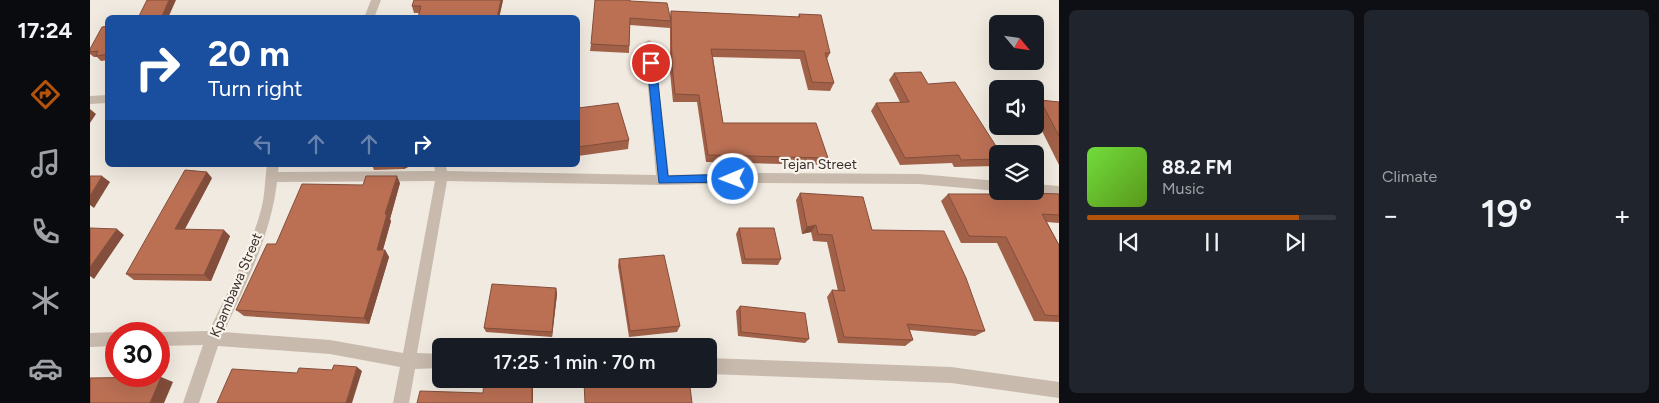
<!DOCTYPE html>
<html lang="en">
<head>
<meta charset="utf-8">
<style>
	body { margin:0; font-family:Figtree,sans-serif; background:#20242c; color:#f1f3f6; height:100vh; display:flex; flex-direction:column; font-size:19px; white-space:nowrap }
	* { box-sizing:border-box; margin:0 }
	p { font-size:16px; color:#9ea1a6 }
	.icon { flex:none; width:28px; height:28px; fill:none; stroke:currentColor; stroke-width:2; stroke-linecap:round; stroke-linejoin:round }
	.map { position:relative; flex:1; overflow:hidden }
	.drawer { display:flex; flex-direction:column; gap:10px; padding:10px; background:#0d0f14; width:600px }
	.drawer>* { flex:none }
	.guide { position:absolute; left:15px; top:15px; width:475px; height:152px; border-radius:8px; box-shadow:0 5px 20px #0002; background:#1a4fa0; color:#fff; overflow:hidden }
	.needle { width:32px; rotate:119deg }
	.controls { position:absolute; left:899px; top:15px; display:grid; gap:10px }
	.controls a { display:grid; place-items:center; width:55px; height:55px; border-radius:8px; background:#171b24; box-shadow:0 5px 20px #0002; font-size:25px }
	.speed { position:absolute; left:15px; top:322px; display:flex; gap:10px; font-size:25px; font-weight:700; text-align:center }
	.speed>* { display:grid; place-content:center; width:65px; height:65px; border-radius:50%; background:#171b24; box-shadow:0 5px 20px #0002; line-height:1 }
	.speed .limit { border:8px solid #d22; background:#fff; color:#111 }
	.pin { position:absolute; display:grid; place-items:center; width:42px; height:42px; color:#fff; margin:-21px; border:2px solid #fff; border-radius:50%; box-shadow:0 1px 5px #0007 }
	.me { position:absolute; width:55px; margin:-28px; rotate:269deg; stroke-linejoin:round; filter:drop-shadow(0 0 4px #0008) }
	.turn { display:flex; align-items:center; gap:18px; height:105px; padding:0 20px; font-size:22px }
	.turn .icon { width:65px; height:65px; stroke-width:2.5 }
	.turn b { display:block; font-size:35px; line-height:42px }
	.lanes { display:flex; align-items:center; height:48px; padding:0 20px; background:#0003; justify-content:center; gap:25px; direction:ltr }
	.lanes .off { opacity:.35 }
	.big { font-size:38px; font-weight:600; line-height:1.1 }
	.drawer .card { flex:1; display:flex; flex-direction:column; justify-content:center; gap:8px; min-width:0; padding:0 18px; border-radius:8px; background:#20242c }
	.song { display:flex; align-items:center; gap:15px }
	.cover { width:60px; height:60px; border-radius:8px; background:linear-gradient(135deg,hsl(100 70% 55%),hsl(90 70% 35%)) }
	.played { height:5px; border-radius:2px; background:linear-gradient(90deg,#b45309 85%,#363941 85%) }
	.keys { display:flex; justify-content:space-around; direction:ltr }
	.heat { display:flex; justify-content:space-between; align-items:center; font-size:28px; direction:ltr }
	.drawer .tiles { flex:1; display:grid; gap:10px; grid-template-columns:repeat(2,1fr) }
	.trip { position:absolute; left:342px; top:338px; width:285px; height:50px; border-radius:8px; background:#171b24; box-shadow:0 5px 20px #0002; font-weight:600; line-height:50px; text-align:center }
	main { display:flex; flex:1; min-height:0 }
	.dock { display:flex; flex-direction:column; width:90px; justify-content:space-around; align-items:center; background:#090b0e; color:#9ea1a6 }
	.dock .icon { width:35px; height:35px }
	.dock .selected { color:#b45309 }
	.dock b { font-size:22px; color:#f1f3f6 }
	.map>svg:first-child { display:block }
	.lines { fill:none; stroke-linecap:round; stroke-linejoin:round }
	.minor { fill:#c8baad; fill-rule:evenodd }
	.wall { fill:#a16048 }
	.shaded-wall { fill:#834e3b }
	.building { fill:#bb7054; stroke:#834e3b }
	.route { fill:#1a73e8; stroke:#114b97 }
	.labels { text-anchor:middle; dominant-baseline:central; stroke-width:4.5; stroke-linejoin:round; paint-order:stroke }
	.street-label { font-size:14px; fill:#372f2b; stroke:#f9f3ec }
</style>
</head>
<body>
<main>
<nav class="dock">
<b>17:24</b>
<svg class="icon selected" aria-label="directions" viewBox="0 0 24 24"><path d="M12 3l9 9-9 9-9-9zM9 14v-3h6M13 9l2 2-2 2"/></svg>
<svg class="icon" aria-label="music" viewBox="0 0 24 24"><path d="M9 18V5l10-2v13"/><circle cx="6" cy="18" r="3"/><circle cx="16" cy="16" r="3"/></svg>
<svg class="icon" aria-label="phone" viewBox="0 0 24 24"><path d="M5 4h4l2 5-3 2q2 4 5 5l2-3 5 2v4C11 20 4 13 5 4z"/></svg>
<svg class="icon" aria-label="climate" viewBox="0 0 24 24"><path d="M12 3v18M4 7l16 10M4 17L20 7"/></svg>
<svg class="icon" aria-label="car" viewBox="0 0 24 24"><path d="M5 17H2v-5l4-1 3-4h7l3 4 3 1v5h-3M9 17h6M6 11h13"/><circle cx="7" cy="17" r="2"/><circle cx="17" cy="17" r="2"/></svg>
</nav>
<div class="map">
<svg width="969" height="403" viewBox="0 0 969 403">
	<rect width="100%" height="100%" fill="#f1eae0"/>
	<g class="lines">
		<g class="minor">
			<polygon points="281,0 291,0 284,18 274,18"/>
			<path d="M 559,40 L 564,43 L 579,175 L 661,173 L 829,174 L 908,181 L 908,191 L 829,184 L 661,183 L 573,185 L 357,181 L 327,353 L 351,354 L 351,368 L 325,369 L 319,403 L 303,403 L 310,367 L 240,354 L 128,346 L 109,403 L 93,403 L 113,345 L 69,346 L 69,334 L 64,334 L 69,332 L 119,331 C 138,291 161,250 172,206 C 175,193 175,178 177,165 L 189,165 L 188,172 L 345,171 L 344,165 L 356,165 L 357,171 L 566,175 L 554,43 ZM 345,181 L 313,353 L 240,340 L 134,332 C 156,283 181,235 187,182 Z"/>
			<polygon points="18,95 18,103 0,104 0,96"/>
			<polygon points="945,184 969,186 969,196 941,193 945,191"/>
			<polygon points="26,332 31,334 26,334 26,346 0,347 0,333"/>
			<polygon points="619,358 861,367 969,382 969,398 861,383 619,374"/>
		</g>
	</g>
	<g class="wall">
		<polygon points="324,0 413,0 409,18 328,18 329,13 324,13 322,6"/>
		<polygon points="540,1 580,17 581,11 708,17 709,14 740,53 737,59 744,83 740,91 718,90 710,59 623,57 633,123 738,158 734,165 616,162 607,102 583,102 580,72 580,28 540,25 539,53 500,51 501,44"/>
		<polygon points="18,26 18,60 11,61 7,57 4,57 0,54 0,49"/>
		<polygon points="804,73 838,84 908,154 908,165 907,166 864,167 862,163 810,165 781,111 786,103 810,102 799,80"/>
		<polygon points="950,100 969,102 969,165 945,117 945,106"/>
		<polygon points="488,108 539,140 538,149 488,156"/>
		<polygon points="282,165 318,165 318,167 314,169 284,170"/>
		<polygon points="122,178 95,229 140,236 121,281 44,280 36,274"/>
		<polygon points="310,183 300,219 301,221 293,250 295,250 299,257 279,324 154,316 146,310 186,244 273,185"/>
		<polygon points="911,192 969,194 969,223 957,222 969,245 969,322 944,321 907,243 871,243 851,201 858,194 909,194"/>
		<polygon points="710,193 782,230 895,331 885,336 820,330 823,340 815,346 748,343 737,297 742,290 748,291 737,242 723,241 721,232 712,234 706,200"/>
		<polygon points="649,228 691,259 688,265 652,264 646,234"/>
		<polygon points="529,259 590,326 587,332 539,337 528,266"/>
		<polygon points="466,288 467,294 462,337 396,332 394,328"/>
		<polygon points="650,306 719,339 715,343 648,336 646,311"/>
	</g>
	<g class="shaded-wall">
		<polygon points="79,0 86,0 78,18 71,18"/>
		<polygon points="411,0 413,0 409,18 407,18"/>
		<polygon points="0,109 6,114 0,123"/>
		<polygon points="312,165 318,165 318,167 314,169"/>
		<polygon points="117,172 122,178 92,234 85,229"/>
		<polygon points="12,176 20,182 4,208 0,205 0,196"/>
		<polygon points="307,176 310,183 300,219 301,221 291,256 287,250 295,214"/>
		<polygon points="726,225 721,232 712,234 717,227"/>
		<polygon points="27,229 34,235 4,279 0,276 0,267"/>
		<polygon points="134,230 140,236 121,281 114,275"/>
		<polygon points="295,250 299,257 279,324 274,318"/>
		<polygon points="466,288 467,294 462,337 462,332"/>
		<polygon points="267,367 272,371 262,403 256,403"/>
		<polygon points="71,377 83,382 74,403 60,403"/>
		<polygon points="442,379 443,383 443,403 442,403"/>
	</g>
	<g class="building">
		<polygon points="57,0 79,0 71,18 48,18"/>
		<polygon points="324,0 411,0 407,18 328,18 331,6 322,6"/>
		<polygon points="505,0 540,0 540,1 577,3 581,21 540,18 539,46 501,44"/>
		<polygon points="581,11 710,17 709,14 731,15 740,53 735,53 744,83 722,82 714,51 621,49 633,123 726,123 738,158 618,155 609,95 585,94 582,65"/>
		<polygon points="18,26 18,54 6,56 8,51 0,52 0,49 12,27"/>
		<polygon points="831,72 838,84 865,82 911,154 908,154 908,159 871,160 869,155 815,158 786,103 819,102 804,73"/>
		<polygon points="950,100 969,102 969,136"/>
		<polygon points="528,103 539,140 488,147 488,108"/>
		<polygon points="95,170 117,172 85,229 134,230 114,275 36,274"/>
		<polygon points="0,176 12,176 0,196"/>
		<polygon points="276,176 307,176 295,214 297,214 287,250 295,250 274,318 146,310 177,244 186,244 212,184 273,185"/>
		<polygon points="911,192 969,194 969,215 952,214 969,245 969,316 955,315 916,237 879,236 858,194 912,194"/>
		<polygon points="710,193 773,197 782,230 854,231 876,278 895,331 817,324 823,340 754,337 742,290 755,291 742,235 728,234 726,225 717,227"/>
		<polygon points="0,228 27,229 0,267"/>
		<polygon points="649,228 684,228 691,259 655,259"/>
		<polygon points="574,255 590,326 540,331 529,259"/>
		<polygon points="402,284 466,288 462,332 394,328"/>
		<polygon points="650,306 715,313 719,339 651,332"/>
		<polygon points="244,365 267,367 256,403 127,403 142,369 207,373 209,368 242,370"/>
		<polygon points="71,377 60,403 0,403 0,378"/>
		<polygon points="442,379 442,403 327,403 330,391 393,393 394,380"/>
		<polygon points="559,379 599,379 602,403 495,403 494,382 559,380"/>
	</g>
	<polygon class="route" points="561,60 566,63 578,176 643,174 649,179 647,182 569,183 557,63"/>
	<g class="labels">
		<g class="street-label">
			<text x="729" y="164">Tejan Street</text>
			<text transform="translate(146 285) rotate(-67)">Kpambawa Street</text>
		</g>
	</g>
</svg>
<div class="controls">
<a><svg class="needle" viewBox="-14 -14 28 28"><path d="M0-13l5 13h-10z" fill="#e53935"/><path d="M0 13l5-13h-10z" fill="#9ea1a6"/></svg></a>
<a><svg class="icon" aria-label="sound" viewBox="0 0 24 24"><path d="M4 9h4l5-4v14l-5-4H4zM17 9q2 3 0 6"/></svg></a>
<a><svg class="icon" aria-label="layers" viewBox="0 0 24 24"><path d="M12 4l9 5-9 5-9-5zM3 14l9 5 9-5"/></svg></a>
</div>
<div class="speed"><div class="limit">30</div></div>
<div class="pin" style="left:561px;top:63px;background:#d93025"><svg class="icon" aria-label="arrive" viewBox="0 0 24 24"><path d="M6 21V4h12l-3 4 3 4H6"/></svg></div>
<svg class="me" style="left:643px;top:179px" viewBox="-20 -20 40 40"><circle r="17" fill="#1a73e8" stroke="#fff" stroke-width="3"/><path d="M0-11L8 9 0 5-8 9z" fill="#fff"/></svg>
<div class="trip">17:25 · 1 min · 70 m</div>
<div class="guide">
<div class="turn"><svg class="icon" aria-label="right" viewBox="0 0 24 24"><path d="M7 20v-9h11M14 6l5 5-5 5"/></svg><div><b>20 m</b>Turn right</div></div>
<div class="lanes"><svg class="icon off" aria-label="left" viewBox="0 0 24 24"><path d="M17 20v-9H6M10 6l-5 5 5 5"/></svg><svg class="icon off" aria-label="ahead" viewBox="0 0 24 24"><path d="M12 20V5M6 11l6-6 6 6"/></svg><svg class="icon off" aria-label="ahead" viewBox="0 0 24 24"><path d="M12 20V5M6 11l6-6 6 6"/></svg><svg class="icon" aria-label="right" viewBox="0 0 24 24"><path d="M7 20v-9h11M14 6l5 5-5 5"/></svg></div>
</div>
</div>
<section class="drawer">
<div class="tiles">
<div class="card">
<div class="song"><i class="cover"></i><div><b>88.2 FM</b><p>Music</p></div></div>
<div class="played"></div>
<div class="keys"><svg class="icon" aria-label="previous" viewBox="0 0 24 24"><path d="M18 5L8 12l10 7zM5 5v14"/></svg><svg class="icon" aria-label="pause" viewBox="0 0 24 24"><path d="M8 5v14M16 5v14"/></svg><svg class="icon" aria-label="next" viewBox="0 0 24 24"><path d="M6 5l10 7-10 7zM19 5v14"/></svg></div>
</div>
<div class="card"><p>Climate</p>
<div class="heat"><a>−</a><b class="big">19°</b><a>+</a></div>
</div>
</div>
</section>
</main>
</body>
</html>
